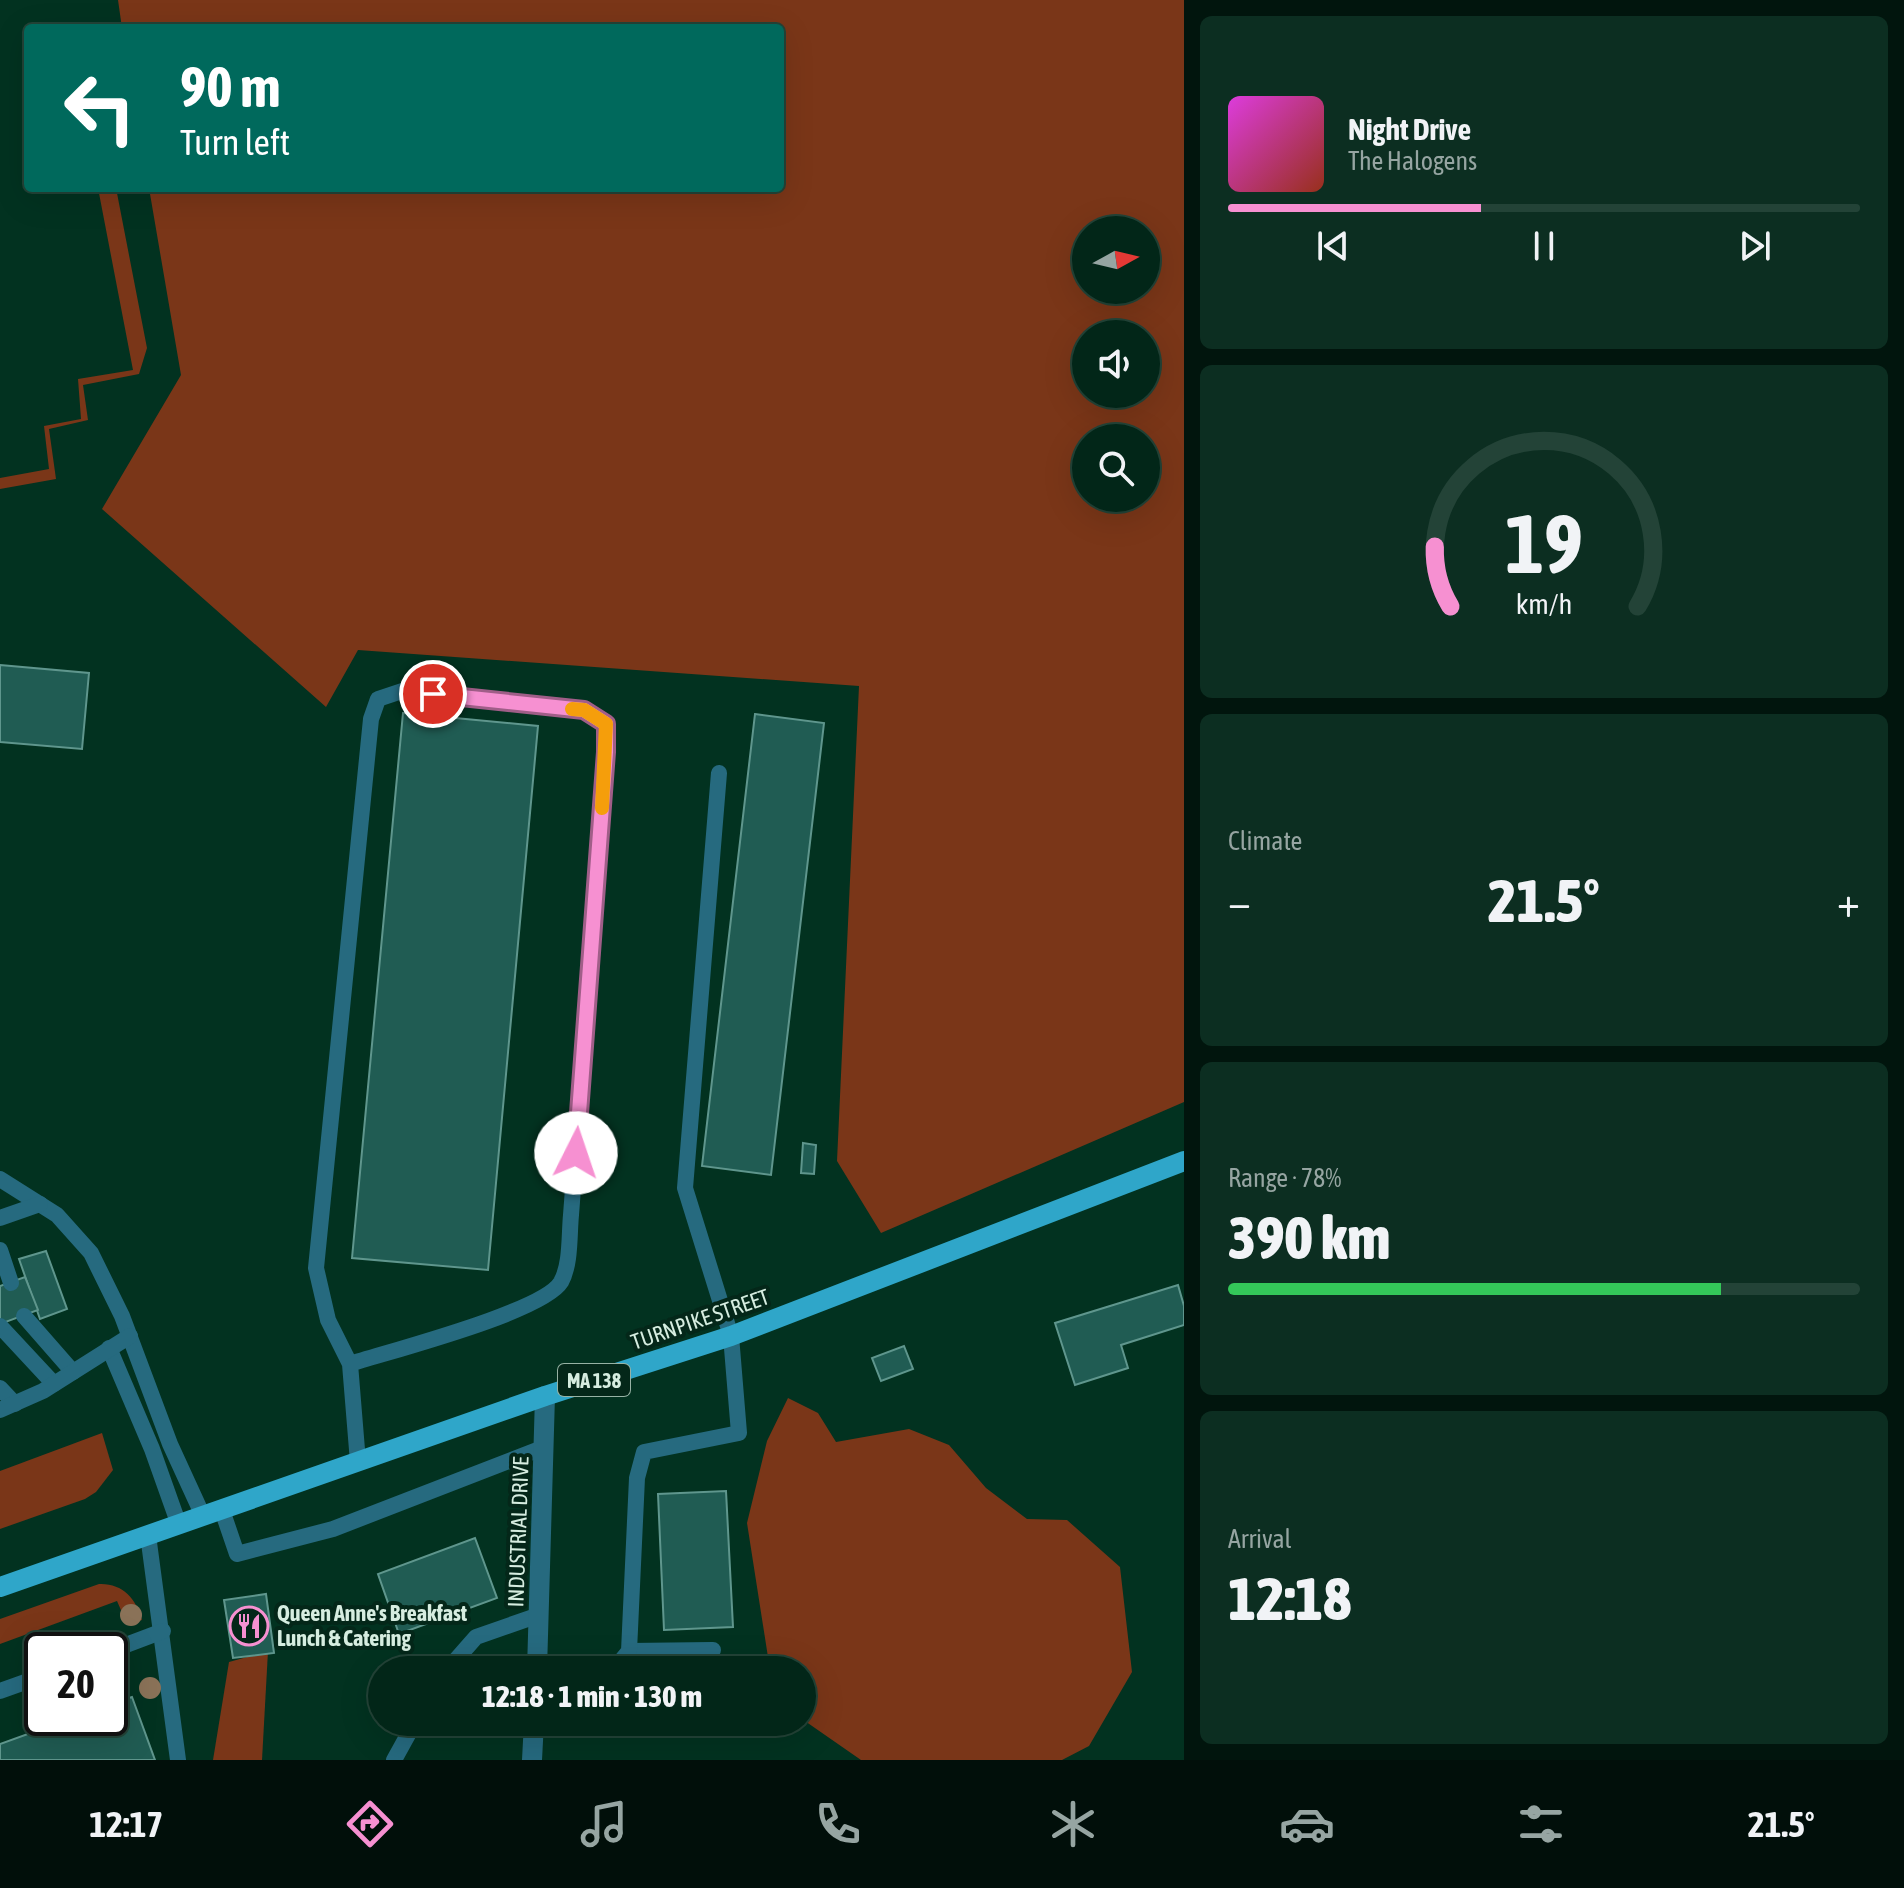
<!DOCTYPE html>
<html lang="en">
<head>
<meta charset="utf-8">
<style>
	body { margin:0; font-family:"Asap Condensed",sans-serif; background:#0c2e21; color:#f1f3f6; height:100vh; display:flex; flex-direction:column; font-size:30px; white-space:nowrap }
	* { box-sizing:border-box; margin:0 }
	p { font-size:26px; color:#96a5a2 }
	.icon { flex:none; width:44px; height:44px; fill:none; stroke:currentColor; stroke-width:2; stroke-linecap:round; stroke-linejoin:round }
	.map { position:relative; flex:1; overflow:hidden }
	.details { display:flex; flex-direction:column; gap:16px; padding:16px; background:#01150d; width:720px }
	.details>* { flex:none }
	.banner { position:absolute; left:24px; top:24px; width:760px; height:168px; border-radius:8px; box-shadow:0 8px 32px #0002,0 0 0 2px #234337; background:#00695c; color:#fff; overflow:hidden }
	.needle { width:52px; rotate:82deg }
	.fabs { position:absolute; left:1072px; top:216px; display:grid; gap:16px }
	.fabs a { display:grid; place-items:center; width:88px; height:88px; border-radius:50%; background:#022618; box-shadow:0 8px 32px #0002,0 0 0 2px #234337; font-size:40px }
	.speed { position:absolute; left:24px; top:1632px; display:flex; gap:16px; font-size:40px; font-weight:700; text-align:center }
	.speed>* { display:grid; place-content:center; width:104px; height:104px; border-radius:50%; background:#022618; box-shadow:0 8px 32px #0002,0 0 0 2px #234337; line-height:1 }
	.speed .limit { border:4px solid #111; border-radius:12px; background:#fff; color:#111 }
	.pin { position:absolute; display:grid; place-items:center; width:68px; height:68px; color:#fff; margin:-34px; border:4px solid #fff; border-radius:50%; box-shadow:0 2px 8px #0007 }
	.me { position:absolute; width:88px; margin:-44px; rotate:4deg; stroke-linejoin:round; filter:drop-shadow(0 0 6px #0008) }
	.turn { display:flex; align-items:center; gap:28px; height:168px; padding:0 24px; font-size:36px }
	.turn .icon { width:104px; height:104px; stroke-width:2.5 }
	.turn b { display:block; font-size:56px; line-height:68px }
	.big { font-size:60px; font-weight:800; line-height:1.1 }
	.details .widget { flex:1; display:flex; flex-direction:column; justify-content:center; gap:12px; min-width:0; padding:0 28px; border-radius:12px; background:#0c2e21 }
	.details .dial { align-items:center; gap:0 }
	.dial svg { height:208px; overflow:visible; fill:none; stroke:#234337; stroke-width:7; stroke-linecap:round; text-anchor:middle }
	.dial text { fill:#f1f3f6; stroke:none }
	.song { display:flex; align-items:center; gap:24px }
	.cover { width:96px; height:96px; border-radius:12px; background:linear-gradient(135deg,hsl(300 70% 55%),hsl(10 70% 35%)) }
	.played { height:8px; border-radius:4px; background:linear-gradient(90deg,#f690d1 40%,#234337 40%) }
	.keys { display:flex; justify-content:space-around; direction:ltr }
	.heat { display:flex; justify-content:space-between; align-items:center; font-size:44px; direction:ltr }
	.charge { height:12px; border-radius:6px; background:linear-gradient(90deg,#34c759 78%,#234337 0) }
	.trip { position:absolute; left:368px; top:1656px; width:448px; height:80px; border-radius:40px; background:#022618; box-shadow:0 8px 32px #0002,0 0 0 2px #234337; font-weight:800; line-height:80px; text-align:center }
	.menu { display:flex; height:128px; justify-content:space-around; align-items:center; background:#010f0a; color:#96a5a2 }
	.menu .icon { width:56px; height:56px }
	.menu .current { color:#f690d1 }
	.menu b { font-size:36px; color:#f1f3f6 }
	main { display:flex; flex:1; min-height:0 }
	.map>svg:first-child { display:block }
	.green { fill:#7a3618; fill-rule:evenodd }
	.building { fill:#205c53; stroke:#5f968d; stroke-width:2 }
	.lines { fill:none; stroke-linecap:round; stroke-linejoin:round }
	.lane { stroke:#266a7f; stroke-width:16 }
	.street { stroke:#266a7f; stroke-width:20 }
	.primary { stroke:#2fa6c9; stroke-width:20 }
	.tree { fill:#8a7258 }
	.route-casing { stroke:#a05e88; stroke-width:20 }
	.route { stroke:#f690d1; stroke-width:14 }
	.slow { stroke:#f59e0b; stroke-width:14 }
	.labels { text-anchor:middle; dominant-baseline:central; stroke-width:8; stroke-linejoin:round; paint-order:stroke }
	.shield { fill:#042719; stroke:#97b2a4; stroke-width:2 }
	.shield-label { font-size:20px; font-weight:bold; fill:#d6ede0 }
	.street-label { font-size:22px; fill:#d6ede0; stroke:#042719 }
	.poi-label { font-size:22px; font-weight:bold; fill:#d6ede0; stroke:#042719; text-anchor:start }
</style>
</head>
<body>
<main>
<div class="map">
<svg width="1184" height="1760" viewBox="0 0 1184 1760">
	<rect width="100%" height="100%" fill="#023220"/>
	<g class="green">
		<path d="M 118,0 L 1184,0 L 1184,1102 L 881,1233 L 837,1161 L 859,686 L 358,650 L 326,707 L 102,509 L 181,375 L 149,188 L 780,188 L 780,28 L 122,28 ZM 1086,230 L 1146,230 L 1146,290 L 1086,290 ZM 1086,334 L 1146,334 L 1146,394 L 1086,394 ZM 1086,438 L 1146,438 L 1146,498 L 1086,498 Z"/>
		<polygon points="98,188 116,188 147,348 139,374 83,385 88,420 49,429 56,479 0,489 0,478 49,469 44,426 81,419 78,379 133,370"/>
		<polygon points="788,1398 818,1413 836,1442 909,1429 949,1445 986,1488 1027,1519 1067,1520 1120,1567 1132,1672 1089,1746 1062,1760 861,1760 802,1719 802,1670 770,1670 747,1523 767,1441"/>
		<polygon points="102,1433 113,1470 96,1492 85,1499 0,1529 0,1471"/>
		<path d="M 99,1584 C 122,1583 136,1598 142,1620 L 127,1624 L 117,1601 L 0,1644 L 0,1619 Z"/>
		<polygon points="268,1651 262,1760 213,1760 229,1662"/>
	</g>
	<g class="building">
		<polygon points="0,665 89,673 82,749 0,742"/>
		<polygon points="403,713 538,726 488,1270 352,1258"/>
		<polygon points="755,714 824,723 771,1175 702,1166"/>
		<polygon points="803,1143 816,1145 814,1174 801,1173"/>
		<polygon points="46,1251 67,1309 40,1319 19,1259"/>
		<polygon points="25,1277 38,1310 0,1324 0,1286"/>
		<polygon points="1178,1285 1184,1306 1184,1325 1121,1345 1128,1368 1075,1385 1055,1323"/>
		<polygon points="904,1346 913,1369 881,1381 872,1358"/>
		<polygon points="726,1491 733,1627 664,1630 658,1494"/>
		<polygon points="475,1538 497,1598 399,1634 378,1574"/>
		<polygon points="266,1594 274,1653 233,1658 224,1600"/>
		<polygon points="132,1697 155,1760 0,1760 0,1744 72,1718 110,1718 110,1704"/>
	</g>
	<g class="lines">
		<g class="lane">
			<polyline points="0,1179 57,1215 91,1253 122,1316 170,1444 203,1516"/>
			<polyline points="0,1218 40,1204"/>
			<polyline points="0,1250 11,1283"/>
			<polyline points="24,1316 73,1372"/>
			<polyline points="0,1326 54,1384"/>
			<polyline points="109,1348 152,1449 179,1525"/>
			<path d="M 350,1364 C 390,1351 543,1312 561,1282 C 571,1264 569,1235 571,1215 L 606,752 L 606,724 L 584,710 L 402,691 L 378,699 L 371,719 L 316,1268 L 328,1320 L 350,1364 L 358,1462"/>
			<polyline points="0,1388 15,1404"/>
			<polyline points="0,1410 43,1391 130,1336"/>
			<polyline points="222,1510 237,1554 333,1529 545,1447"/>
			<polyline points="148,1535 178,1760"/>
			<polyline points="110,1651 163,1631"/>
			<polyline points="629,1651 713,1650"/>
			<polyline points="537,1669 616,1667 629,1651 637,1478 644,1452 739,1433 731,1336 685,1188 719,773"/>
			<polyline points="447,1670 476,1637 539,1615"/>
			<polyline points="0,1691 42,1676"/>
			<polyline points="394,1760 415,1722"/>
		</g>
		<g class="street">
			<polyline points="537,1670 545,1396"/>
			<polyline points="532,1760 534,1722"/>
		</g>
		<polyline class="primary" points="0,1587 545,1396 731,1336 1184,1161"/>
	</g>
	<g class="tree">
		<circle cx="131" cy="1615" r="11"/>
		<circle cx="150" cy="1688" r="11"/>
	</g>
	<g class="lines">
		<defs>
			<polyline id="route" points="433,694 584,710 606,724 606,752 576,1153"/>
		</defs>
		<use href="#route" class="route-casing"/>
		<use href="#route" class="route"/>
		<polyline class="slow" points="572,709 584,710 606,724 602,808"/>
	</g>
	<defs>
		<symbol id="restaurant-ring" viewBox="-11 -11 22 22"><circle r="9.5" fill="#042719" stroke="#f690d1" stroke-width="1.5"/><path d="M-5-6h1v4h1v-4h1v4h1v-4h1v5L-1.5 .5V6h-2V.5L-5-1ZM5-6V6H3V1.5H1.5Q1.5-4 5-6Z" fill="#f690d1"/></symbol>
	</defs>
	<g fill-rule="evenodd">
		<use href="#restaurant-ring" x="227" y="1604" width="44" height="44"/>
	</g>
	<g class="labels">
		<rect class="shield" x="558" y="1364" width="72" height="32" rx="6"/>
		<g class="shield-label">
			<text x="594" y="1380">MA 138</text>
		</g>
		<g class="street-label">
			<text transform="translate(700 1319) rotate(-19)">TURNPIKE STREET</text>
			<text transform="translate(518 1532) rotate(-88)">INDUSTRIAL DRIVE</text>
		</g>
		<g class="poi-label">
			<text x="277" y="1613">Queen Anne's Breakfast<tspan x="277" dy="25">Lunch &amp; Catering</tspan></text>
		</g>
	</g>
</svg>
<div class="fabs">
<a><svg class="needle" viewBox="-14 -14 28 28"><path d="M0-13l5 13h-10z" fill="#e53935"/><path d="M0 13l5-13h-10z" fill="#96a5a2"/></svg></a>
<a><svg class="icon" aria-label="sound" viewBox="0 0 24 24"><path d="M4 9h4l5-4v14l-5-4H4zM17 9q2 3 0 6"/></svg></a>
<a><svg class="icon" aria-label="search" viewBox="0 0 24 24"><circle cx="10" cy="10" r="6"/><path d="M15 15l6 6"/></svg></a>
</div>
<div class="speed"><div class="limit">20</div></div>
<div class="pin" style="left:433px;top:694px;background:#d93025"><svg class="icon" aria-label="arrive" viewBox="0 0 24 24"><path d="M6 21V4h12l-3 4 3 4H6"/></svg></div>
<svg class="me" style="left:576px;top:1153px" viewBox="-20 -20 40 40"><circle r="19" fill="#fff"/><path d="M0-13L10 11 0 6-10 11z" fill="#f690d1"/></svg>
<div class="trip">12:18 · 1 min · 130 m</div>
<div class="banner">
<div class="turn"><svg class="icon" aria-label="left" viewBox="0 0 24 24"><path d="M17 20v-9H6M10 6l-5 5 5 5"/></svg><div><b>90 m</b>Turn left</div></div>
</div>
</div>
<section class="details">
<div class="widget">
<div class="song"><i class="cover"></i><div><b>Night Drive</b><p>The Halogens</p></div></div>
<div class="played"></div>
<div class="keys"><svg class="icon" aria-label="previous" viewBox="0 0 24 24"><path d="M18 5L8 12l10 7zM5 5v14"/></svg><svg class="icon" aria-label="pause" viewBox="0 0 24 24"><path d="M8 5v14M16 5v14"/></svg><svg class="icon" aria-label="next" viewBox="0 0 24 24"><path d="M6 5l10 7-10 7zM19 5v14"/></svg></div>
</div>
<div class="widget dial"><svg viewBox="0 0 100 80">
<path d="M14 69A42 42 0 1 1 86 69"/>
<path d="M14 69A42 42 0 0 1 8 46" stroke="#f690d1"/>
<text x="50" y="56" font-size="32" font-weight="700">19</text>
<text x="50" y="72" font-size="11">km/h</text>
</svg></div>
<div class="widget"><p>Climate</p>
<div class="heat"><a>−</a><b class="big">21.5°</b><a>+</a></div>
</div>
<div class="widget"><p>Range · 78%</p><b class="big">390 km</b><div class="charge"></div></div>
<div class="widget"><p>Arrival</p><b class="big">12:18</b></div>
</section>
</main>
<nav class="menu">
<b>12:17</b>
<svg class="icon current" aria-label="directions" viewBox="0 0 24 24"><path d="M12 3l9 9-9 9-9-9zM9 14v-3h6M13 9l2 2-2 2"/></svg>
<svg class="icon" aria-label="music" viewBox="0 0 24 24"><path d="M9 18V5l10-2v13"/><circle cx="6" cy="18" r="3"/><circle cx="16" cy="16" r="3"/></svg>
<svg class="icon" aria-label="phone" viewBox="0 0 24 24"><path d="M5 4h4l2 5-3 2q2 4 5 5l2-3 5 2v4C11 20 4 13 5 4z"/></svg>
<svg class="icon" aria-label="climate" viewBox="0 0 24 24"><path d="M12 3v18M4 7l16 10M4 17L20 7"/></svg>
<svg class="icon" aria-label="car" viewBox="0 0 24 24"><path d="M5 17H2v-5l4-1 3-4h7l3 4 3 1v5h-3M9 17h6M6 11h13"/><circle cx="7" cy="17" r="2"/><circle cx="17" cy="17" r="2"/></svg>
<svg class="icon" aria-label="filters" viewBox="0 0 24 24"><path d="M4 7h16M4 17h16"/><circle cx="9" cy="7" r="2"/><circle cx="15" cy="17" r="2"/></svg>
<b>21.5°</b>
</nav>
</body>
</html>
